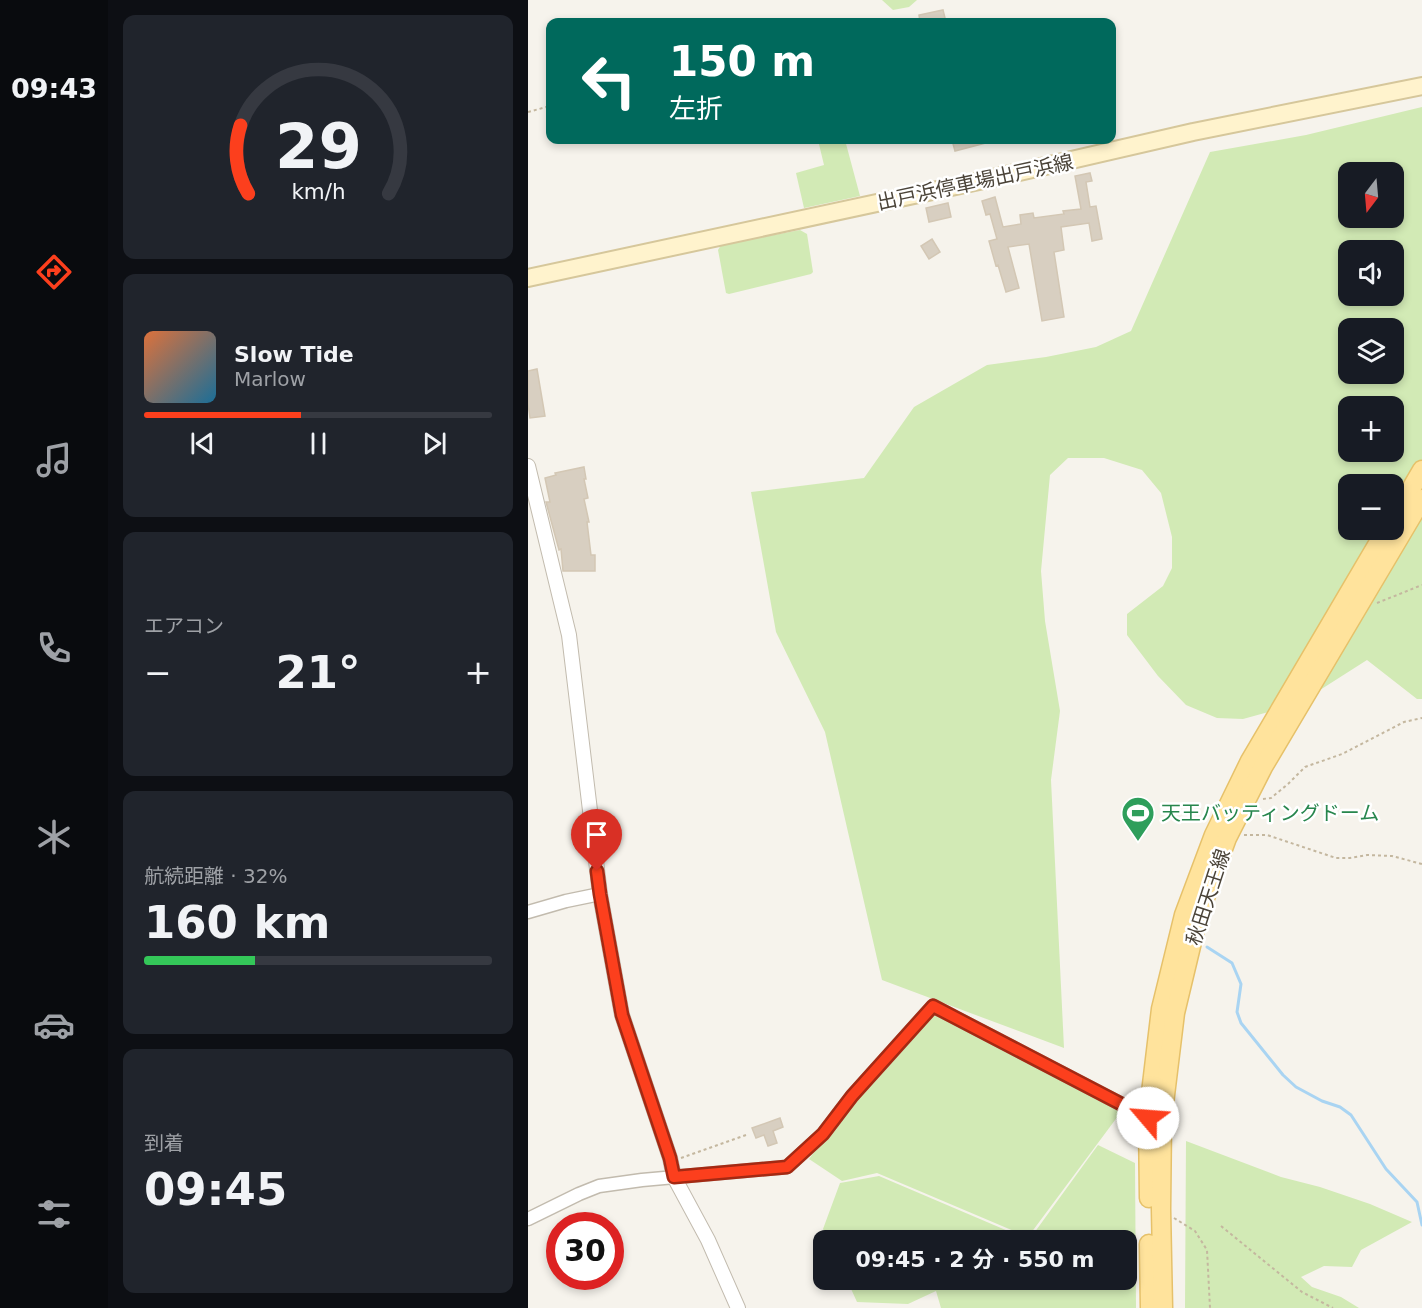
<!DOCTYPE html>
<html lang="ja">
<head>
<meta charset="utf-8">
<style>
	body { margin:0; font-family:"DejaVu Sans","Noto Sans JP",sans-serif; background:#20242c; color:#f1f3f6; height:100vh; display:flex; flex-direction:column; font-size:22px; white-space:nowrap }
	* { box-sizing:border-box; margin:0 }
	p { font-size:20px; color:#9ea1a6 }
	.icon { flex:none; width:33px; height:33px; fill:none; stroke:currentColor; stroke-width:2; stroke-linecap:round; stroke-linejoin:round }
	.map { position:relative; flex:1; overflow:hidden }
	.panel { display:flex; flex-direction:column; gap:15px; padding:15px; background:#0d0f14; width:420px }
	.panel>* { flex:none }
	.guide { position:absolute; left:18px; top:18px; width:570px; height:126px; border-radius:12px; box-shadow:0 3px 9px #0003; background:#00695c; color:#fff; overflow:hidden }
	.needle { width:39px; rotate:196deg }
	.tools { position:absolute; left:810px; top:162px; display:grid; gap:12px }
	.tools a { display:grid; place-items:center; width:66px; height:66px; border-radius:12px; background:#171b24; box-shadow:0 3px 9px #0003; font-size:30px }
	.speed { position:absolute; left:18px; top:1212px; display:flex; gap:12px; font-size:30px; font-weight:700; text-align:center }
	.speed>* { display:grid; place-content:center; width:78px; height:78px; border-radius:50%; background:#171b24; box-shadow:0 3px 9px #0003; line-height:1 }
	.speed .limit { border:9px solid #d22; background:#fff; color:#111 }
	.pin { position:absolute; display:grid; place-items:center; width:51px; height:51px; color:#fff; margin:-62px -26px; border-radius:50% 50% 50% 0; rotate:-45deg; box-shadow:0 0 6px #0007 }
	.pin .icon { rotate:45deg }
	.me { position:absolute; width:66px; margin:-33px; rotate:297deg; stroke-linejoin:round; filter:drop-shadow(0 0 4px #0008) }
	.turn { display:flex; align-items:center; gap:21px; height:126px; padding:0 24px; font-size:27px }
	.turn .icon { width:78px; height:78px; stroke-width:2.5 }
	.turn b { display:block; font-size:42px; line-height:51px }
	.big { font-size:45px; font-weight:700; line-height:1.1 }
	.panel .tile { flex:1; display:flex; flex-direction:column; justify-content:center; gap:9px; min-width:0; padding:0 21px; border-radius:12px; background:#20242c }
	.panel .dial { align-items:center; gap:0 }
	.dial svg { height:156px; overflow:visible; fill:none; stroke:#363941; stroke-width:7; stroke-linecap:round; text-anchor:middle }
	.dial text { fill:#f1f3f6; stroke:none }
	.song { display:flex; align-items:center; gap:18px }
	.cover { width:72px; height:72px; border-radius:9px; background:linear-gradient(135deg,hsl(20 70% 55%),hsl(200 70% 35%)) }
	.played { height:6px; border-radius:3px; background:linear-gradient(90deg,#fc3f1d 45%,#363941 45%) }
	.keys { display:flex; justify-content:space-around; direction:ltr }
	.heat { display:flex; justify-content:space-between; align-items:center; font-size:33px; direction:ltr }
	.charge { height:9px; border-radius:4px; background:linear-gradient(90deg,#34c759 32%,#363941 0) }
	.trip { position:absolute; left:285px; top:1230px; width:324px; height:60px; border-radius:12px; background:#171b24; box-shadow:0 3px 9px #0003; font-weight:700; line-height:60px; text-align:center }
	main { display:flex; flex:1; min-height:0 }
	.menu { display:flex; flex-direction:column; width:108px; justify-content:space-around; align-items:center; background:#090b0e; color:#9ea1a6 }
	.menu .icon { width:42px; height:42px }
	.menu .selected { color:#fc3f1d }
	.menu b { font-size:27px; color:#f1f3f6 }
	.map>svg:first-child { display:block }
	.green { fill:#d2eab5; fill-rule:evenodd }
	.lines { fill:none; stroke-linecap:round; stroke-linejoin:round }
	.stream { stroke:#a9d4f2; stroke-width:3 }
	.building { fill:#d8cfc1; stroke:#d3c7b4; stroke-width:1.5 }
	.minor-casing { stroke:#c2bbae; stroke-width:15 }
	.tertiary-casing { stroke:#c2bbae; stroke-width:16 }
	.secondary-casing { stroke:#d6c79b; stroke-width:20 }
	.primary-casing { stroke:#e6c16a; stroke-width:21 }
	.path { stroke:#c4b79f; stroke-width:2; stroke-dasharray:3 3; stroke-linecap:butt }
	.minor { stroke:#fff; stroke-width:12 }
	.tertiary { stroke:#fff; stroke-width:14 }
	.secondary { stroke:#fff3cd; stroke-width:16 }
	.primary { stroke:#ffe39c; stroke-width:18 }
	.route-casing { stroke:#a42913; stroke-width:15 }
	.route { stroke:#fc3f1d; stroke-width:10 }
	.labels { text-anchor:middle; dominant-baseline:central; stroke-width:5; stroke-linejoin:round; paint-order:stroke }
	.street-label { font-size:20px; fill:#4b4439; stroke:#fff }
	.leisure-label { font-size:20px; fill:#27864d; stroke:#fff; text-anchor:start }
</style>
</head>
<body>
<main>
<nav class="menu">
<b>09:43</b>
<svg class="icon selected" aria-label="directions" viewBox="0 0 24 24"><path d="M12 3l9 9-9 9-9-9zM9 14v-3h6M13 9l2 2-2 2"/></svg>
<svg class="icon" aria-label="music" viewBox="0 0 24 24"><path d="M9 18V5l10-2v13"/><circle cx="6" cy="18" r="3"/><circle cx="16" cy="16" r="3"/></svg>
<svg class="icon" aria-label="phone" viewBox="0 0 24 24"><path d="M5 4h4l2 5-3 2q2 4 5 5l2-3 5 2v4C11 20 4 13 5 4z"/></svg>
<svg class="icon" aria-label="climate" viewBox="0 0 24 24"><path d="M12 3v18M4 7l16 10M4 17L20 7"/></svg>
<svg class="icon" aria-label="car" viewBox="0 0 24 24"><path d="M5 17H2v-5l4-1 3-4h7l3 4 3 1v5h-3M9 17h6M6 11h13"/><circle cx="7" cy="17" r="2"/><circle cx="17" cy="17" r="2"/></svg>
<svg class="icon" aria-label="filters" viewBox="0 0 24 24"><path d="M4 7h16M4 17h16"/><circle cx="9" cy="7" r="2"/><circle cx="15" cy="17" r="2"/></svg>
</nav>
<section class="panel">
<div class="tile dial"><svg viewBox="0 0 100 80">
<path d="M14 69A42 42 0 1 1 86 69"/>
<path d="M14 69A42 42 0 0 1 10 34" stroke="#fc3f1d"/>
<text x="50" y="56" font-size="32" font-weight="700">29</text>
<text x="50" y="72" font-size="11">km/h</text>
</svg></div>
<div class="tile">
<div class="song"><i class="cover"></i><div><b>Slow Tide</b><p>Marlow</p></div></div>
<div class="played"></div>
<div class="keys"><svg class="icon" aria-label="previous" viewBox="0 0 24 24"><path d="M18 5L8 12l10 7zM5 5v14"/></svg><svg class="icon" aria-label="pause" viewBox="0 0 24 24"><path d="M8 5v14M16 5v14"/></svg><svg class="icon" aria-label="next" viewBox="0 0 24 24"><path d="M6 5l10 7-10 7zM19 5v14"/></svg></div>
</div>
<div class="tile"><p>エアコン</p>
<div class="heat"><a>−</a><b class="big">21°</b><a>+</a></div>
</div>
<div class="tile"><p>航続距離 · 32%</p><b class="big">160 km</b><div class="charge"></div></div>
<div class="tile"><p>到着</p><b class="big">09:45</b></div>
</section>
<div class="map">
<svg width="894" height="1308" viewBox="0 0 894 1308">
	<rect width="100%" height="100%" fill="#f6f3ec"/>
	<g class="green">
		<polygon points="354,0 389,0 381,7 365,10"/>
		<path d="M 894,107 L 894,699 L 889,699 L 839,660 L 770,704 L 715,719 L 689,718 L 658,705 L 630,676 L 599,635 L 599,614 L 635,586 L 644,568 L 644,537 L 633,493 L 614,470 L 576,458 L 540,458 L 522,475 L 513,571 L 517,621 L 532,711 L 523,780 L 536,1048 L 354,980 L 297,732 L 248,632 L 223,492 L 336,478 L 386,407 L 459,365 L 518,357 L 568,347 L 603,331 L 682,152 L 778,135 ZM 820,172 L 866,172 L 866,218 L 820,218 ZM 820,250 L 866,250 L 866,296 L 820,296 ZM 820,328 L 866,328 L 866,374 L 820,374 ZM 820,406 L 866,406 L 866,452 L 820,452 ZM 820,484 L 866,484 L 866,530 L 820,530 Z"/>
		<polygon points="290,140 317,140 332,196 276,208 268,173 296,165"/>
		<polygon points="272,230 279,234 285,272 283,274 201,294 198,293 190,250 193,245"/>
		<polygon points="406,1010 596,1108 500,1237 349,1173 314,1181 281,1159 324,1100"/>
		<polygon points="658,1141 753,1177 792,1187 842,1204 884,1222 833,1250 824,1267 796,1266 773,1277 784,1287 813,1297 831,1308 657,1308"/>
		<polygon points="570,1145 607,1163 608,1308 413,1308 408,1291 380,1304 329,1302 319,1280 598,1280 598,1240 301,1240 295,1229 312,1183 351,1176 501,1240"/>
	</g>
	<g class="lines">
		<polyline class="stream" points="679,947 704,963 713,984 709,1012 713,1023 755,1075 768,1087 794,1101 812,1107 823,1115 858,1169 889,1202 894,1225"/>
	</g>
	<g class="building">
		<polygon points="415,10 418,22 392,22 391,15"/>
		<polygon points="424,140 458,140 458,143 427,151"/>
		<polygon points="562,173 564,181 558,182 562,207 568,206 574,239 564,241 561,223 533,227 536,250 526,252 536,317 514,321 501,244 480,247 491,288 478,292 470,265 468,266 461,241 469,239 462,214 458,215 454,201 467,197 475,227 493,224 492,215 505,213 506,218 536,214 535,211 553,209 547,176"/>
		<polygon points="420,203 423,217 401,222 398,208"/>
		<polygon points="404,239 412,252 401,259 393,246"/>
		<polygon points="9,369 17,416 2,418 0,404 0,371"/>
		<polygon points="56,467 58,479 56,479 60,498 56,499 61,522 59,522 63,555 67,555 67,571 35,571 33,549 31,550 18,502 22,502 17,478 28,475 27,473"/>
		<polygon points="252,1118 255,1127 245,1131 249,1143 240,1146 236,1135 228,1138 224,1128"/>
	</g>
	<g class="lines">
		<defs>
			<g id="minor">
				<polyline points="0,912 38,901 72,894"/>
				<polyline points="0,1219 51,1194 71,1186 114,1180 259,1167 295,1134 324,1096 405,1006 620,1118"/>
			</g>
			<polyline id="tertiary" points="0,466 41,635 72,894 94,1015 142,1158 146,1177 180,1240 210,1308"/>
			<polyline id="secondary" points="0,278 465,178 665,132 894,86"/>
			<g id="primary">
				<polyline points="866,518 894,470"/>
				<polyline points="621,1198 620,1118 633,1009 656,915 686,835 722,761 858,530"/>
				<polyline points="621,1244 622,1308"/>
				<polyline points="635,1308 633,1209 634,1120 647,1013 670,917 699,838 735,767 894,499"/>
			</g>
		</defs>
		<use href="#minor" class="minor-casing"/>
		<use href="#tertiary" class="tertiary-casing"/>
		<use href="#secondary" class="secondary-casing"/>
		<use href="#primary" class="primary-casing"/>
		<g class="path">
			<polyline points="0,112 22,106"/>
			<polyline points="849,603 894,585"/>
			<polyline points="735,799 743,798 760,784 777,767 814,754 876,722 894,718"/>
			<polyline points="716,835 739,835 808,858 822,858 839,855 864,856 894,864"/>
			<polyline points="153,1158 218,1135"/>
			<polyline points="646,1218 667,1231 679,1250 682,1308"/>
			<polyline points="693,1226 774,1292 805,1308"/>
		</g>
		<use href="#minor" class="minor"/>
		<use href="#tertiary" class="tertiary"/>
		<use href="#secondary" class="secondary"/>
		<use href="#primary" class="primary"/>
	</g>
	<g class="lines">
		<defs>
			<polyline id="route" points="69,871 72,894 94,1015 142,1158 146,1177 259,1167 295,1134 324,1096 405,1006 620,1118"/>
		</defs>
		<use href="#route" class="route-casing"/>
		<use href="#route" class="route"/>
	</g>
	<defs>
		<symbol id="stadium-pin" viewBox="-11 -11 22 30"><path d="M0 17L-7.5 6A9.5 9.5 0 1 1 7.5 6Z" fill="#2e9e5b" stroke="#fff"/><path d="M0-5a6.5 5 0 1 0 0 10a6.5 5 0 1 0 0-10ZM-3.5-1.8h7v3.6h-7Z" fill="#fff"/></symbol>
	</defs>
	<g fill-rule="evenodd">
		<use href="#stadium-pin" x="591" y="794" width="38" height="52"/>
	</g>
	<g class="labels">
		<g class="street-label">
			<text transform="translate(447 182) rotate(-12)">出戸浜停車場出戸浜線</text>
			<text transform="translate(680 897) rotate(-72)">秋田天王線</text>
		</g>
		<g class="leisure-label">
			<text x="633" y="813">天王バッティングドーム</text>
		</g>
	</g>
</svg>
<div class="tools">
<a><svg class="needle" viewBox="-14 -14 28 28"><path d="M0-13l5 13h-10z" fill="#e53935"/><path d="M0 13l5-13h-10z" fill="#9ea1a6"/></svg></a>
<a><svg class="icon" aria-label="sound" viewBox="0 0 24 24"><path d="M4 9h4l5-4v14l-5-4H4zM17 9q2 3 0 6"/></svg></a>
<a><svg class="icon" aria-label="layers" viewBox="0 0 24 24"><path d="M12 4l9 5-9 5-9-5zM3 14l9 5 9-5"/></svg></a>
<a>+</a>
<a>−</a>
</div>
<div class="speed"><div class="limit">30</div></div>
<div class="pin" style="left:69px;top:871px;background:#d93025"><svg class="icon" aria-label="arrive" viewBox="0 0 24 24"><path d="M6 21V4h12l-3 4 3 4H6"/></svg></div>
<svg class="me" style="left:620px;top:1118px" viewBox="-20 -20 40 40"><circle r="19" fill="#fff"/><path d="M0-13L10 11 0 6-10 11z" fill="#fc3f1d"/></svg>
<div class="trip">09:45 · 2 分 · 550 m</div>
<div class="guide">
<div class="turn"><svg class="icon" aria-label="left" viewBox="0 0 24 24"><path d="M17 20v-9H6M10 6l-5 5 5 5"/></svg><div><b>150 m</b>左折</div></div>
</div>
</div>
</main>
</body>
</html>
